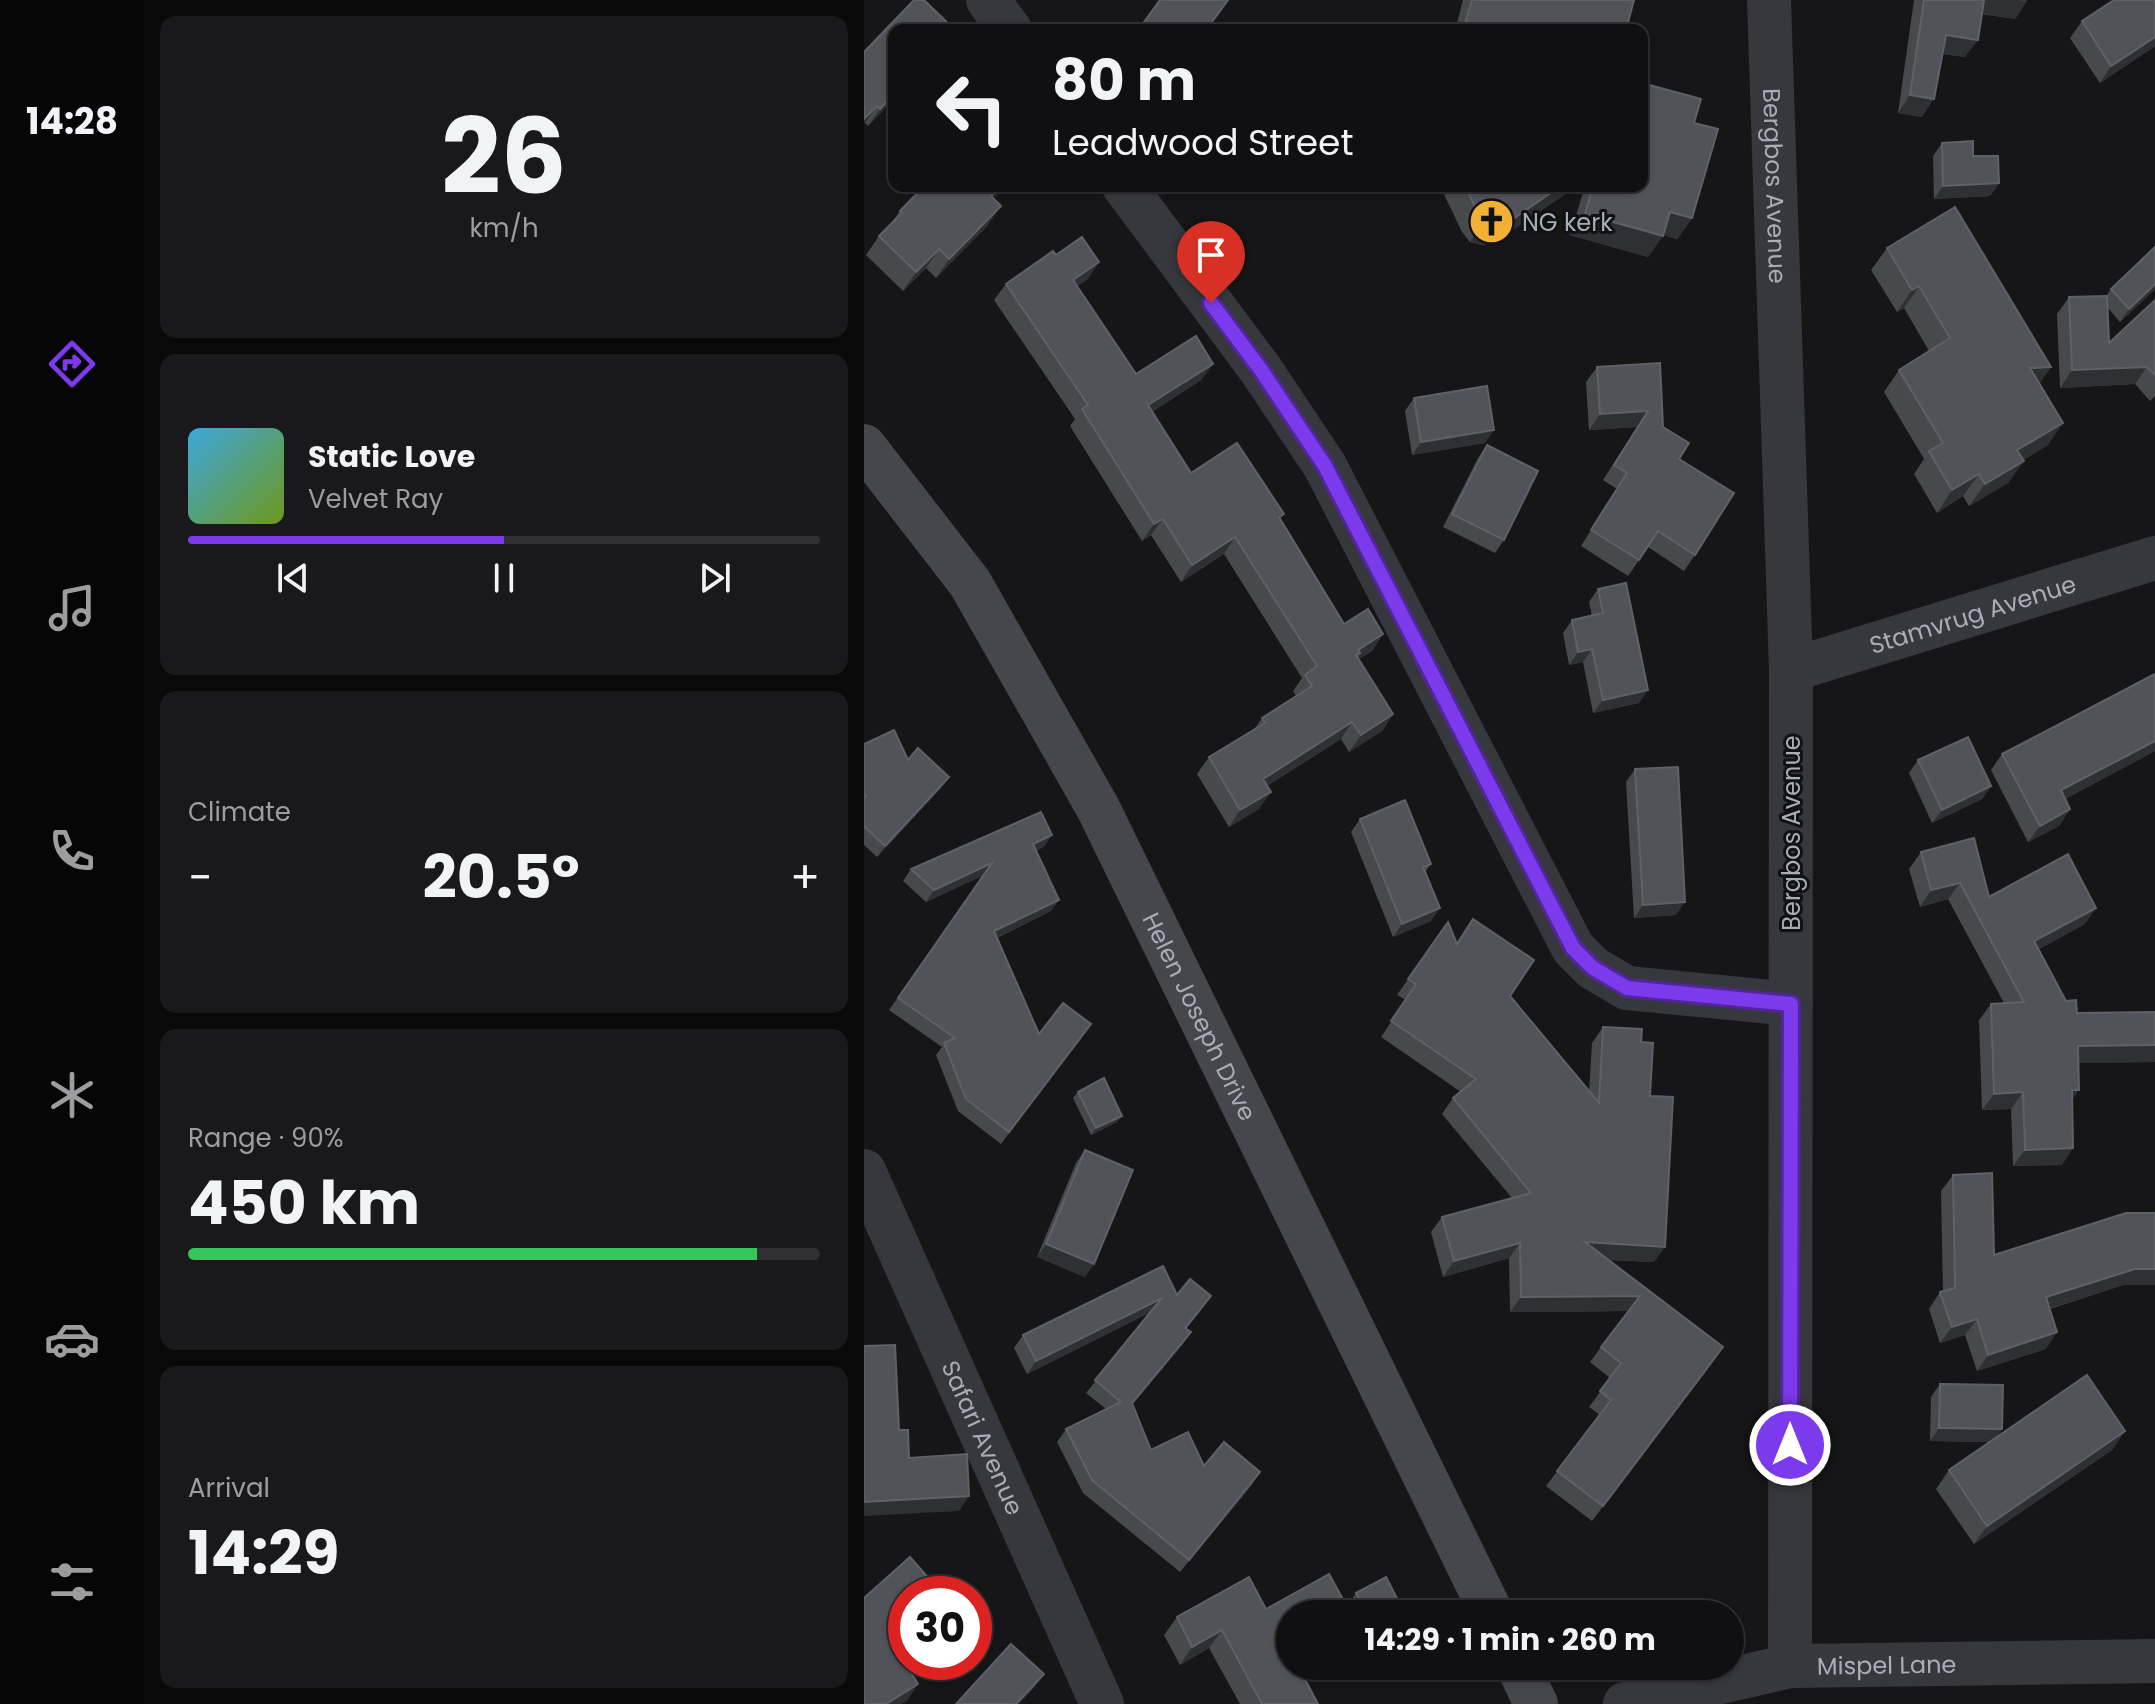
<!DOCTYPE html>
<html lang="en">
<head>
<meta charset="utf-8">
<style>
	body { margin:0; font-family:Poppins,sans-serif; background:#19191b; color:#f1f3f6; height:100vh; display:flex; flex-direction:column; font-size:30px; white-space:nowrap }
	* { box-sizing:border-box; margin:0 }
	p { font-size:26px; color:#9c9d9f }
	.icon { flex:none; width:44px; height:44px; fill:none; stroke:currentColor; stroke-width:2; stroke-linecap:round; stroke-linejoin:round }
	.map { position:relative; flex:1; overflow:hidden }
	.drawer { display:flex; flex-direction:column; gap:16px; padding:16px; background:#09090a; width:720px }
	.drawer>* { flex:none }
	.top-card { position:absolute; left:24px; top:24px; width:760px; height:168px; border-radius:16px; box-shadow:0 2px 6px #0004,0 0 0 2px #303032; background:#101012; color:#f1f3f6; overflow:hidden }
	.speed { position:absolute; left:24px; top:1576px; display:flex; gap:16px; font-size:40px; font-weight:700; text-align:center }
	.speed>* { display:grid; place-content:center; width:104px; height:104px; border-radius:50%; background:#101012; box-shadow:0 2px 6px #0004,0 0 0 2px #303032; line-height:1 }
	.speed .limit { border:12px solid #d22; background:#fff; color:#111 }
	.pin { position:absolute; display:grid; place-items:center; width:68px; height:68px; color:#fff; margin:-82px -34px; border-radius:50% 50% 50% 0; rotate:-45deg; box-shadow:0 0 8px #0007 }
	.pin .icon { rotate:45deg }
	.me { position:absolute; width:88px; margin:-44px; rotate:0deg; stroke-linejoin:round; filter:drop-shadow(0 0 6px #0008) }
	.turn { display:flex; align-items:center; gap:28px; height:168px; padding:0 32px; font-size:36px }
	.turn .icon { width:104px; height:104px; stroke-width:2.5 }
	.turn b { display:block; font-size:56px; line-height:68px }
	.big { font-size:60px; font-weight:700; line-height:1.1 }
	.drawer .tile { flex:1; display:flex; flex-direction:column; justify-content:center; gap:12px; min-width:0; padding:0 28px; border-radius:16px; background:#19191b }
	.drawer .dial { align-items:center; gap:0 }
	.dial b { font-size:104px; line-height:1 }
	.song { display:flex; align-items:center; gap:24px }
	.cover { width:96px; height:96px; border-radius:12px; background:linear-gradient(135deg,hsl(200 70% 55%),hsl(80 70% 35%)) }
	.played { height:8px; border-radius:4px; background:linear-gradient(90deg,#7c3aed 50%,#303032 50%) }
	.keys { display:flex; justify-content:space-around; direction:ltr }
	.heat { display:flex; justify-content:space-between; align-items:center; font-size:44px; direction:ltr }
	.charge { height:12px; border-radius:6px; background:linear-gradient(90deg,#34c759 90%,#303032 0) }
	.trip { position:absolute; left:412px; top:1600px; width:468px; height:80px; border-radius:40px; background:#101012; box-shadow:0 2px 6px #0004,0 0 0 2px #303032; font-weight:700; line-height:80px; text-align:center }
	main { display:flex; flex:1; min-height:0 }
	.tab-bar { display:flex; flex-direction:column; width:144px; justify-content:space-around; align-items:center; background:#060607; color:#9c9d9f }
	.tab-bar .icon { width:56px; height:56px }
	.tab-bar .current { color:#7c3aed }
	.tab-bar b { font-size:36px; color:#f1f3f6 }
	.map>svg:first-child { display:block }
	.lines { fill:none; stroke-linecap:round; stroke-linejoin:round }
	.street { stroke:#37383d; stroke-width:44 }
	.secondary { stroke:#45474d; stroke-width:44 }
	.wall { fill:#47494d }
	.shaded-wall { fill:#2f3033 }
	.building { fill:#525359; stroke:#5f6168; stroke-width:2 }
	.route-casing { stroke:#51269a; stroke-width:20 }
	.route { stroke:#7c3aed; stroke-width:14 }
	.labels { text-anchor:middle; dominant-baseline:central; stroke-width:6; stroke-linejoin:round; paint-order:stroke }
	.street-label { font-size:24px; fill:#a8adb8; stroke:#111113 }
	.poi-label { font-size:24px; fill:#a8adb8; stroke:#111113; text-anchor:start }
</style>
</head>
<body>
<main>
<nav class="tab-bar">
<b>14:28</b>
<svg class="icon current" aria-label="directions" viewBox="0 0 24 24"><path d="M12 3l9 9-9 9-9-9zM9 14v-3h6M13 9l2 2-2 2"/></svg>
<svg class="icon" aria-label="music" viewBox="0 0 24 24"><path d="M9 18V5l10-2v13"/><circle cx="6" cy="18" r="3"/><circle cx="16" cy="16" r="3"/></svg>
<svg class="icon" aria-label="phone" viewBox="0 0 24 24"><path d="M5 4h4l2 5-3 2q2 4 5 5l2-3 5 2v4C11 20 4 13 5 4z"/></svg>
<svg class="icon" aria-label="climate" viewBox="0 0 24 24"><path d="M12 3v18M4 7l16 10M4 17L20 7"/></svg>
<svg class="icon" aria-label="car" viewBox="0 0 24 24"><path d="M5 17H2v-5l4-1 3-4h7l3 4 3 1v5h-3M9 17h6M6 11h13"/><circle cx="7" cy="17" r="2"/><circle cx="17" cy="17" r="2"/></svg>
<svg class="icon" aria-label="filters" viewBox="0 0 24 24"><path d="M4 7h16M4 17h16"/><circle cx="9" cy="7" r="2"/><circle cx="15" cy="17" r="2"/></svg>
</nav>
<section class="drawer">
<div class="tile dial"><b>26</b><p>km/h</p></div>
<div class="tile">
<div class="song"><i class="cover"></i><div><b>Static Love</b><p>Velvet Ray</p></div></div>
<div class="played"></div>
<div class="keys"><svg class="icon" aria-label="previous" viewBox="0 0 24 24"><path d="M18 5L8 12l10 7zM5 5v14"/></svg><svg class="icon" aria-label="pause" viewBox="0 0 24 24"><path d="M8 5v14M16 5v14"/></svg><svg class="icon" aria-label="next" viewBox="0 0 24 24"><path d="M6 5l10 7-10 7zM19 5v14"/></svg></div>
</div>
<div class="tile"><p>Climate</p>
<div class="heat"><a>−</a><b class="big">20.5°</b><a>+</a></div>
</div>
<div class="tile"><p>Range · 90%</p><b class="big">450 km</b><div class="charge"></div></div>
<div class="tile"><p>Arrival</p><b class="big">14:29</b></div>
</section>
<div class="map">
<svg width="1291" height="1704" viewBox="0 0 1291 1704">
	<rect width="100%" height="100%" fill="#161618"/>
	<g class="lines">
		<g class="street">
			<polyline points="124,0 146,30"/>
			<path id="s1" d="M 905,0 L 927,670 L 926,1666"/>
			<polyline points="260,186 397,370 461,466 709,948 729,968 763,988 927,1004"/>
			<path id="s2" d="M 927,670 L 1291,558"/>
			<path id="s3" d="M 0,1171 L 238,1704"/>
			<path id="s4" d="M 761,1704 L 926,1666 L 1291,1661"/>
		</g>
		<g class="secondary">
			<path id="s5" d="M 0,446 L 106,583 L 234,808 L 628,1614"/>
			<polyline points="654,1666 672,1704"/>
		</g>
	</g>
	<g class="wall">
		<polygon points="296,0 343,30 275,30"/>
		<polygon points="599,0 770,0 762,30 591,30"/>
		<polygon points="1050,0 1163,0 1151,19 1117,14 1101,57 1079,54 1058,117 1034,113"/>
		<polygon points="1291,0 1291,46 1236,83 1206,38 1218,21"/>
		<polygon points="30,30 30,99 4,126 1,123"/>
		<polygon points="830,123 828,218 813,239 799,235 784,257 706,235 721,186 778,186"/>
		<polygon points="1078,143 1109,156 1135,183 1126,196 1070,199 1069,156"/>
		<polygon points="60,186 142,186 129,198 124,225 72,278 62,268 39,291 2,255 15,236 25,226 36,211"/>
		<polygon points="576,186 713,186 631,242 618,245 606,242 598,232"/>
		<polygon points="1291,247 1291,289 1256,322 1244,308 1245,343 1291,300 1291,396 1286,401 1271,384 1196,388 1193,314 1205,297 1242,296 1247,289"/>
		<polygon points="1023,248 1187,367 1175,383 1184,445 1159,460 1144,483 1105,506 1099,496 1073,513 1050,474 1060,459 1020,392 1035,370 1065,351 1040,308 1033,312 1007,270"/>
		<polygon points="192,255 224,279 213,286 272,374 349,364 337,380 288,412 327,473 420,514 416,519 480,624 519,634 508,651 494,659 529,714 518,731 485,752 477,739 403,786 395,809 365,827 333,774 345,757 389,731 398,718 432,696 429,691 438,678 360,554 317,582 287,535 278,541 206,426 211,419 130,300 142,284"/>
		<polygon points="733,367 799,427 815,459 831,555 820,571 784,547 764,576 717,546 753,489 739,480 773,427 725,430 722,382"/>
		<polygon points="550,398 621,443 548,455 541,411"/>
		<polygon points="623,445 640,540 631,553 579,527 614,458"/>
		<polygon points="734,589 775,703 729,713 719,662 705,665 699,633 708,620 728,616 725,602"/>
		<polygon points="0,744 44,760 85,777 77,788 13,857 0,845"/>
		<polygon points="1291,751 1201,799 1206,809 1195,826 1164,842 1127,770 1138,754"/>
		<polygon points="1054,760 1127,786 1118,799 1068,823 1045,773"/>
		<polygon points="771,769 812,915 770,918 762,782"/>
		<polygon points="496,819 567,864 561,872 567,921 529,937 487,832"/>
		<polygon points="180,847 172,850 187,911 133,938 175,1034 218,1036 137,1144 94,1111 72,1055 78,1047 25,1010 120,875 62,902 39,881 47,869"/>
		<polygon points="1057,852 1125,897 1221,924 1175,949 1202,1001 1213,1013 1291,1062 1214,1063 1198,1165 1149,1166 1147,1109 1118,1110 1115,1020 1127,1004 1140,1003 1084,899 1056,907 1045,869"/>
		<polygon points="584,922 593,943 646,996 725,1092 728,1043 739,1027 777,1042 786,1096 790,1262 744,1260 848,1363 728,1521 682,1486 736,1415 725,1407 746,1378 726,1362 764,1311 646,1312 645,1258 579,1277 567,1232 578,1217 648,1198 578,1114 589,1098 597,1092 517,1037 542,1000 533,995"/>
		<polygon points="214,1092 258,1116 253,1122 227,1135 209,1098"/>
		<polygon points="221,1150 221,1277 173,1257 212,1163"/>
		<polygon points="1089,1175 1130,1255 1291,1213 1291,1285 1259,1285 1186,1309 1182,1349 1113,1371 1101,1335 1076,1343 1065,1309 1076,1292 1079,1292 1077,1191"/>
		<polygon points="313,1295 338,1309 322,1329 327,1332 318,1345 268,1405 287,1450 340,1466 388,1485 316,1572 219,1493 193,1442 202,1429 242,1409 222,1393 287,1312 163,1374 150,1348 159,1335"/>
		<polygon points="1076,1384 1138,1429 1132,1437 1261,1431 1248,1450 1110,1544 1072,1489 1085,1470 1126,1442 1066,1441 1067,1397"/>
		<polygon points="385,1577 426,1666 454,1704 376,1704 345,1648 316,1665 300,1635 313,1617"/>
		<polygon points="492,1593 541,1614 487,1614 483,1606"/>
	</g>
	<g class="shaded-wall">
		<polygon points="1117,0 1154,0 1163,1 1151,19 1108,12"/>
		<polygon points="1082,35 1114,40 1101,57 1070,53"/>
		<polygon points="1291,37 1291,46 1236,83 1247,66"/>
		<polygon points="30,94 30,99 4,126 16,109"/>
		<polygon points="1046,95 1070,99 1058,117 1034,113"/>
		<polygon points="13,106 1,123 0,124 0,119"/>
		<polygon points="1135,183 1126,196 1070,199 1079,186"/>
		<polygon points="136,186 142,186 113,215 127,196"/>
		<polygon points="697,186 713,186 631,242 618,245 606,242 620,221"/>
		<polygon points="137,206 124,225 72,278 85,259"/>
		<polygon points="806,212 828,218 813,239 791,233"/>
		<polygon points="721,214 799,236 784,257 706,235"/>
		<polygon points="75,249 62,268 39,291 52,272"/>
		<polygon points="235,262 224,279 198,297 209,280"/>
		<polygon points="1291,284 1291,289 1256,322 1265,309"/>
		<polygon points="1055,286 1040,308 1033,312 1048,290"/>
		<polygon points="349,364 337,380 272,422 284,405"/>
		<polygon points="1187,367 1172,389 1166,368"/>
		<polygon points="1283,367 1271,384 1196,388 1208,370"/>
		<polygon points="784,411 773,427 725,430 736,414"/>
		<polygon points="1199,423 1184,445 1138,473 1153,450"/>
		<polygon points="630,430 621,443 548,455 557,442"/>
		<polygon points="1160,461 1144,483 1105,506 1121,484"/>
		<polygon points="1115,474 1099,496 1073,513 1088,490"/>
		<polygon points="299,519 287,535 278,541 290,524"/>
		<polygon points="371,537 360,554 317,582 328,565"/>
		<polygon points="519,634 508,651 491,662 494,650"/>
		<polygon points="728,649 719,662 705,665 714,652"/>
		<polygon points="784,690 775,703 729,713 739,700"/>
		<polygon points="529,714 518,731 485,752 497,735"/>
		<polygon points="488,722 477,739 388,795 399,779"/>
		<polygon points="1291,741 1291,751 1185,807 1197,790"/>
		<polygon points="85,777 77,788 13,857 21,846"/>
		<polygon points="1127,786 1118,799 1068,823 1078,810"/>
		<polygon points="407,792 395,809 365,827 376,810"/>
		<polygon points="1206,809 1195,826 1164,842 1176,826"/>
		<polygon points="188,835 180,847 161,856 169,844"/>
		<polygon points="128,863 120,875 62,902 70,890"/>
		<polygon points="1096,883 1084,899 1056,907 1067,890"/>
		<polygon points="195,900 187,911 122,943 130,931"/>
		<polygon points="821,902 812,915 770,918 779,905"/>
		<polygon points="576,908 567,921 529,937 538,924"/>
		<polygon points="1232,908 1221,924 1159,958 1170,941"/>
		<polygon points="1291,1045 1291,1062 1202,1063 1214,1046"/>
		<polygon points="1208,1090 1215,1090 1203,1107"/>
		<polygon points="1159,1092 1147,1109 1118,1110 1130,1094"/>
		<polygon points="258,1116 253,1122 227,1135 232,1128"/>
		<polygon points="1209,1148 1198,1165 1149,1166 1161,1150"/>
		<polygon points="721,1242 801,1247 790,1262 710,1258"/>
		<polygon points="656,1243 645,1258 579,1277 590,1261"/>
		<polygon points="182,1244 230,1264 221,1277 173,1257"/>
		<polygon points="1271,1269 1291,1269 1291,1285 1259,1285 1171,1313 1182,1297"/>
		<polygon points="776,1296 765,1311 646,1312 657,1297"/>
		<polygon points="298,1298 289,1311 163,1374 172,1361"/>
		<polygon points="1113,1319 1101,1335 1076,1343 1088,1327"/>
		<polygon points="327,1332 318,1345 259,1416 268,1403"/>
		<polygon points="1193,1332 1182,1349 1113,1371 1124,1355"/>
		<polygon points="859,1347 848,1363 728,1521 739,1506"/>
		<polygon points="1075,1428 1138,1429 1129,1442 1066,1441"/>
		<polygon points="1261,1431 1248,1450 1110,1544 1123,1526"/>
		<polygon points="396,1472 388,1485 316,1572 325,1560"/>
		<polygon points="105,1496 95,1511 0,1516 0,1502"/>
		<polygon points="358,1630 345,1648 316,1665 328,1647"/>
		<polygon points="180,1674 171,1687 155,1704 152,1704"/>
		<polygon points="54,1684 43,1701 37,1704 22,1704"/>
	</g>
	<g class="building">
		<polygon points="50,0 60,0 91,30 30,30 30,94 16,109 13,106 0,119 0,52"/>
		<polygon points="296,0 364,0 342,30 292,30 280,22"/>
		<polygon points="608,0 770,0 762,30 599,30"/>
		<polygon points="1060,0 1120,0 1114,40 1082,35 1070,99 1046,95"/>
		<polygon points="1250,0 1291,0 1291,37 1247,66 1218,21"/>
		<polygon points="778,83 837,99 830,123 854,129 828,218 806,212 799,236 721,214 729,186 778,186"/>
		<polygon points="1109,141 1109,156 1134,156 1135,183 1079,186 1078,143"/>
		<polygon points="60,186 136,186 127,196 137,206 85,259 75,249 52,272 15,236 38,213 36,211"/>
		<polygon points="601,186 697,186 646,221 633,224 620,221 613,211"/>
		<polygon points="1091,207 1187,367 1166,368 1199,423 1153,450 1160,461 1121,484 1115,474 1088,490 1065,451 1079,443 1035,370 1086,338 1055,286 1048,290 1023,248"/>
		<polygon points="218,237 235,262 209,280 272,374 332,336 349,364 284,405 327,473 373,443 420,514 415,517 480,624 504,609 519,634 494,650 496,653 492,655 529,714 497,735 488,722 399,779 407,792 376,810 345,757 401,723 398,718 448,686 441,675 453,666 371,537 328,565 299,519 290,524 218,409 224,405 142,284 189,251 192,255"/>
		<polygon points="1291,247 1291,284 1265,309 1247,289"/>
		<polygon points="1243,296 1245,343 1291,300 1291,375 1283,367 1208,370 1205,297"/>
		<polygon points="796,363 799,427 825,443 815,459 870,493 831,555 794,531 775,560 727,530 763,473 750,465 784,411 736,414 733,367"/>
		<polygon points="623,386 630,430 557,442 550,398"/>
		<polygon points="623,445 674,471 640,540 588,514"/>
		<polygon points="762,583 784,690 739,700 728,649 714,652 708,620 739,613 734,589"/>
		<polygon points="1291,674 1291,741 1197,790 1206,809 1176,826 1138,754"/>
		<polygon points="30,730 44,760 54,748 85,777 21,846 0,826 0,797 2,796 0,792 0,744"/>
		<polygon points="1104,737 1127,786 1078,810 1054,760"/>
		<polygon points="814,767 821,902 779,905 771,769"/>
		<polygon points="541,800 567,864 559,867 576,908 538,924 496,819"/>
		<polygon points="177,812 188,835 169,844 195,900 130,931 175,1034 199,1003 227,1024 145,1132 102,1099 80,1043 91,1038 34,998 128,863 70,890 47,869"/>
		<polygon points="1110,838 1125,897 1204,854 1232,908 1170,941 1202,1001 1212,1000 1213,1013 1291,1012 1291,1045 1214,1046 1215,1090 1208,1090 1209,1148 1161,1150 1159,1092 1130,1094 1127,1004 1160,1002 1096,883 1067,890 1057,852"/>
		<polygon points="609,919 670,960 646,996 735,1103 739,1027 778,1029 777,1042 789,1043 786,1096 809,1097 801,1247 721,1242 859,1347 739,1506 693,1471 747,1400 736,1391 757,1363 737,1347 776,1296 657,1297 656,1243 590,1261 578,1217 667,1193 589,1098 612,1079 527,1021 552,984 544,979 584,922 593,944"/>
		<polygon points="240,1078 258,1116 232,1128 214,1092"/>
		<polygon points="221,1150 269,1170 230,1264 182,1244"/>
		<polygon points="1128,1173 1130,1255 1262,1213 1291,1213 1291,1269 1271,1269 1182,1297 1193,1332 1124,1355 1113,1319 1088,1327 1076,1292 1091,1288 1089,1175"/>
		<polygon points="299,1266 313,1295 326,1279 347,1296 321,1328 327,1332 268,1403 287,1450 324,1432 340,1466 360,1442 396,1472 325,1560 228,1480 202,1429 257,1402 231,1380 298,1298 172,1361 159,1335"/>
		<polygon points="31,1345 35,1430 44,1430 45,1458 103,1454 105,1496 0,1502 0,1346"/>
		<polygon points="1223,1375 1261,1431 1123,1526 1085,1470"/>
		<polygon points="1076,1384 1139,1385 1138,1429 1075,1428"/>
		<polygon points="46,1557 75,1590 71,1594 42,1594 42,1620 37,1625 40,1627 34,1632 40,1638 31,1646 54,1684 22,1704 0,1704 0,1598"/>
		<polygon points="465,1574 487,1614 426,1614 426,1666 434,1666 454,1704 398,1704 358,1630 328,1647 313,1617 385,1577 402,1609"/>
		<polygon points="522,1577 541,1614 503,1614 492,1593"/>
		<polygon points="147,1644 180,1674 152,1704 92,1704"/>
	</g>
	<g class="lines">
		<defs>
			<polyline id="route" points="347,303 397,370 461,466 709,948 729,968 763,988 927,1004 926,1445"/>
		</defs>
		<use href="#route" class="route-casing"/>
		<use href="#route" class="route"/>
	</g>
	<defs>
		<symbol id="church-disc" viewBox="-11 -11 22 22"><circle r="9.5" fill="#f2b134" stroke="#111113"/><path d="M-1.2-6h2.4v3.5h3.3v2.4h-3.3V6h-2.4V-.1h-3.3v-2.4h3.3Z" fill="#111"/></symbol>
	</defs>
	<g fill-rule="evenodd">
		<use href="#church-disc" x="602" y="196" width="51" height="51"/>
	</g>
	<g class="labels">
		<g class="street-label">
			<text stroke="none"><textPath href="#s1" startOffset="186">Bergbos Avenue</textPath></text>
			<text stroke="none"><textPath href="#s2" startOffset="190">Stamvrug Avenue</textPath></text>
			<text transform="translate(927 833) rotate(-90)">Bergbos Avenue</text>
			<text stroke="none"><textPath href="#s5" startOffset="664">Helen Joseph Drive</textPath></text>
			<text stroke="none"><textPath href="#s3" startOffset="292">Safari Avenue</textPath></text>
			<text stroke="none"><textPath href="#s4" startOffset="266">Mispel Lane</textPath></text>
		</g>
		<g class="poi-label">
			<text x="658" y="222">NG kerk</text>
		</g>
	</g>
</svg>
<div class="speed"><div class="limit">30</div></div>
<div class="pin" style="left:347px;top:303px;background:#d93025"><svg class="icon" aria-label="arrive" viewBox="0 0 24 24"><path d="M6 21V4h12l-3 4 3 4H6"/></svg></div>
<svg class="me" style="left:926px;top:1445px" viewBox="-20 -20 40 40"><circle r="17" fill="#7c3aed" stroke="#fff" stroke-width="3"/><path d="M0-11L8 9 0 5-8 9z" fill="#fff"/></svg>
<div class="trip">14:29 · 1 min · 260 m</div>
<div class="top-card">
<div class="turn"><svg class="icon" aria-label="left" viewBox="0 0 24 24"><path d="M17 20v-9H6M10 6l-5 5 5 5"/></svg><div><b>80 m</b>Leadwood Street</div></div>
</div>
</div>
</main>
</body>
</html>
